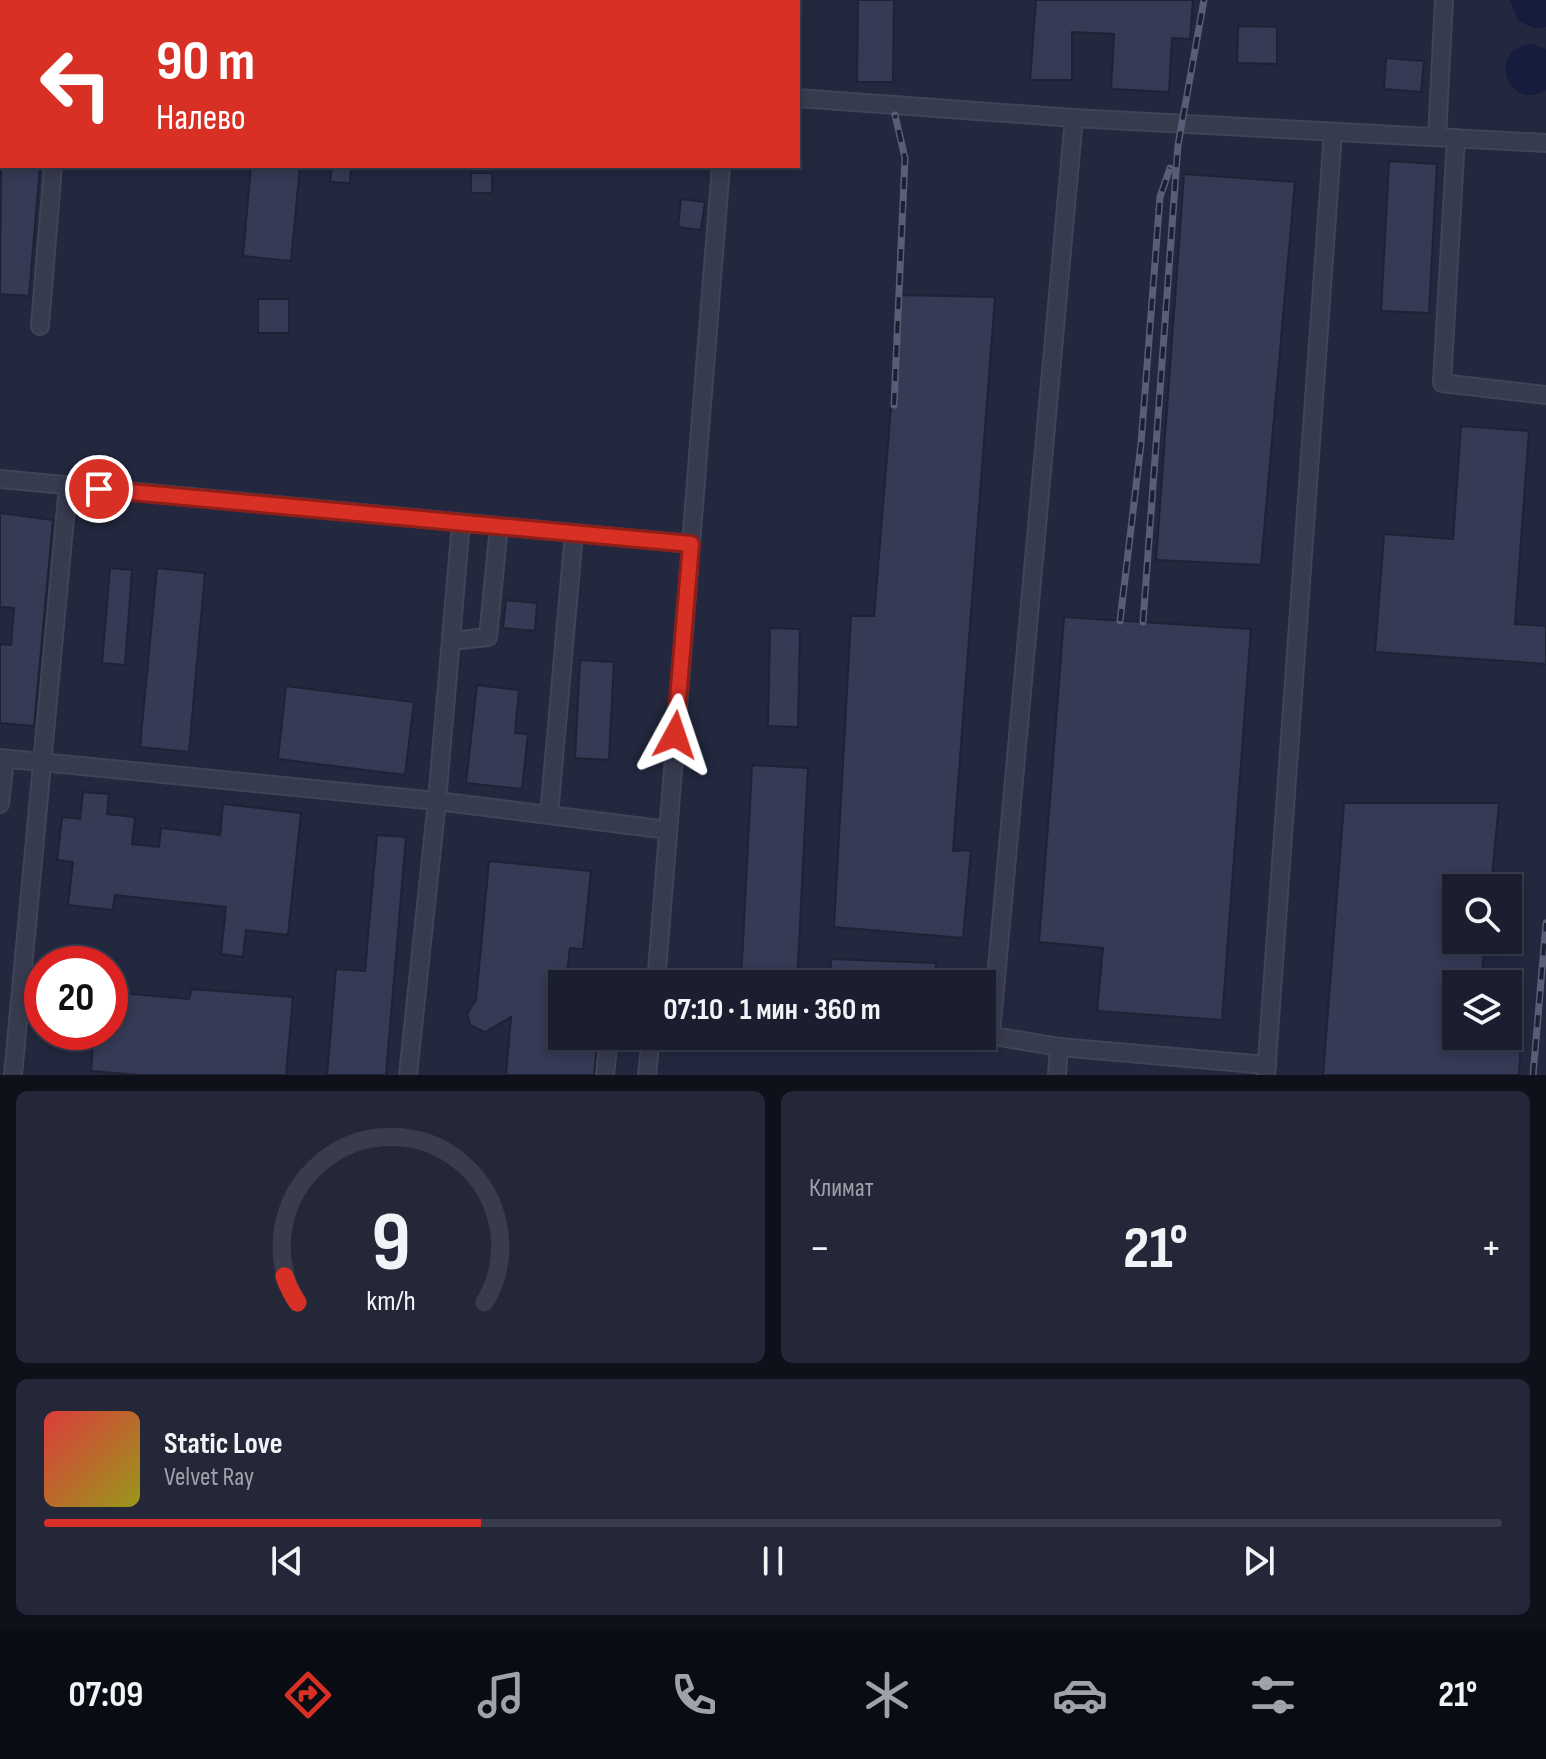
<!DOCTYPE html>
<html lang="ru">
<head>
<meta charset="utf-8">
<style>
	body { margin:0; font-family:"Sofia Sans Condensed",sans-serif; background:#232737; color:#f1f3f6; height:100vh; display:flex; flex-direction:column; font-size:30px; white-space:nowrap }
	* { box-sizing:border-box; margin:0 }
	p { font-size:26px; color:#9fa2aa }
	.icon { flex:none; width:44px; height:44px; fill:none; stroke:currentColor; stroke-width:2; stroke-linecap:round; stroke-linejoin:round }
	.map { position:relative; height:1075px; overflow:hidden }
	.drawer { display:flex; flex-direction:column; gap:16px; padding:16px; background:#0e101a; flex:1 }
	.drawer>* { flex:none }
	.top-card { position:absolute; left:0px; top:0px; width:800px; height:168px; box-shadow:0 4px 12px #0003,0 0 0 2px #383c4b; background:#d93025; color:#fff; overflow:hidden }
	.tools { position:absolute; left:1442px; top:874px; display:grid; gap:16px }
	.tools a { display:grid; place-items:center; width:80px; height:80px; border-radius:0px; background:#1a1e2f; box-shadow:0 4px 12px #0003,0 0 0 2px #383c4b; font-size:40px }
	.speed { position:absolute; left:24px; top:946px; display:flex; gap:16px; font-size:40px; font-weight:700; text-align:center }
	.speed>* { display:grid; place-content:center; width:104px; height:104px; border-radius:50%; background:#1a1e2f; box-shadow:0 4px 12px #0003,0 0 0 2px #383c4b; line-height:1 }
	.speed .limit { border:12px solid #d22; background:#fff; color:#111 }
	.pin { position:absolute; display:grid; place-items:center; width:68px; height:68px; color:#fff; margin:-34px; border:4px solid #fff; border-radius:50%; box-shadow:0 2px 8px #0007 }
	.me { position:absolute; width:88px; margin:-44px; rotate:5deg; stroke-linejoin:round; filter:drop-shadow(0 0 6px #0008) }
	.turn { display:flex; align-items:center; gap:28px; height:168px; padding:0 24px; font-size:36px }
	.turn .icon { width:104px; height:104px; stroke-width:2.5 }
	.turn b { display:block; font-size:56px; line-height:68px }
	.big { font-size:60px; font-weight:700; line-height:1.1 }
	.drawer .widget { flex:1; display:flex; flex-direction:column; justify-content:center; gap:12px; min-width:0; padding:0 28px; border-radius:12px; background:#232737 }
	.drawer .dial { align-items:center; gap:0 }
	.dial svg { height:208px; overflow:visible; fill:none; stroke:#383c4b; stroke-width:7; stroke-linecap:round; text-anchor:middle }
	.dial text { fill:#f1f3f6; stroke:none }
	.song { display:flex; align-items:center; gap:24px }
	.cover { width:96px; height:96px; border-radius:12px; background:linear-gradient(135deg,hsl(0 70% 55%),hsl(60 70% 35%)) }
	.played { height:8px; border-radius:4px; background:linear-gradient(90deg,#d93025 30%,#383c4b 30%) }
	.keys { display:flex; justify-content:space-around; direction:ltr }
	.heat { display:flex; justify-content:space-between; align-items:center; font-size:44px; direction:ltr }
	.drawer .tiles { flex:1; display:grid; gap:16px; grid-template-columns:1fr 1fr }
	.widget:last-child { grid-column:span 2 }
	.trip { position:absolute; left:548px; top:970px; width:448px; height:80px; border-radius:0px; background:#1a1e2f; box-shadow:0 4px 12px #0003,0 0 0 2px #383c4b; font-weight:700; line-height:80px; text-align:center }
	.tab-bar { display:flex; height:128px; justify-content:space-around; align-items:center; background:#0a0c13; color:#9fa2aa }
	.tab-bar .icon { width:56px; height:56px }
	.tab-bar .current { color:#d93025 }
	.tab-bar b { font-size:36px; color:#f1f3f6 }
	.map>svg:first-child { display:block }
	.water { fill:#161c3d }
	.building { fill:#353a55; stroke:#1e2235; stroke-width:2 }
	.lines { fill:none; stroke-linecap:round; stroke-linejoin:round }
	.minor-casing { stroke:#404457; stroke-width:20 }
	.minor { stroke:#373b4e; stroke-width:16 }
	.rail-casing { stroke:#595d76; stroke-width:7 }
	.rail { stroke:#1c2033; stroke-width:4; stroke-dasharray:12; stroke-linecap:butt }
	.route-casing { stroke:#8d1f18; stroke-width:20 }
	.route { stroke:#d93025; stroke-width:14 }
</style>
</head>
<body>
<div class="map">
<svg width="1546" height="1075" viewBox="0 0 1546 1075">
	<rect width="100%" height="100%" fill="#23283f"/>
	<g class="water">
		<polygon points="1510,0 1546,0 1546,27 1534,28 1518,21"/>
		<path d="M 1532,44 L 1546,49 L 1546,90 C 1508,113 1484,49 1532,44 Z"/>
	</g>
	<g class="building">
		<polygon points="858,0 894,0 893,82 857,82"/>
		<polygon points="1036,0 1193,0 1190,39 1172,38 1169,92 1111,89 1114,34 1072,32 1072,80 1030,80"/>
		<polygon points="1238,26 1277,27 1277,64 1237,63"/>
		<polygon points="1386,58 1424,61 1421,92 1384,89"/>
		<polygon points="1389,161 1437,164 1429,313 1381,311"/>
		<polygon points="1,166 40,166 29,296 0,294"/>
		<polygon points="251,166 300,166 291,261 243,256"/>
		<polygon points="332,166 351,166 350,183 330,182"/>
		<rect x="471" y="173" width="21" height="20"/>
		<polygon points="1184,174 1295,182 1261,565 1156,560"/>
		<polygon points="681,199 705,202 701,230 678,227"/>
		<polygon points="900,295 995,297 953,851 971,850 963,938 834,927 851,616 874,616"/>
		<rect x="258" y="299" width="31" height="34"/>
		<polygon points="1461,426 1529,431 1515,624 1546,626 1546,664 1375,652 1384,534 1453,539"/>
		<polygon points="0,513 53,520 34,726 0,723 0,644 11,645 14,608 0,607"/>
		<polygon points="110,568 132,570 125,665 102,663"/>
		<polygon points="157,568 205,573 189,752 140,747"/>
		<polygon points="506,600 537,603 535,631 503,628"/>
		<polygon points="1064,617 1251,629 1222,1020 1097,1011 1103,948 1039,942"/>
		<polygon points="770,628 800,629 798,727 768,726"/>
		<polygon points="580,660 614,662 609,760 575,758"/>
		<polygon points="477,685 519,690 515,733 528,734 522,789 466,783"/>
		<polygon points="286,686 414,702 405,775 278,759"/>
		<polygon points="752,765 808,768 797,983 741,980"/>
		<polygon points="83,792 109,794 107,814 135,817 132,844 159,847 161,828 220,835 223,804 301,813 288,935 246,930 243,957 221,954 226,907 115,895 113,910 68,905 73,862 57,860 62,817 80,819"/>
		<polygon points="1344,803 1499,803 1491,888 1456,888 1456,940 1485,940 1481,984 1456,984 1456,1036 1508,1036 1508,1003 1523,1001 1519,1075 1323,1075"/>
		<polygon points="377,835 406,837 386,1075 327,1075 336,969 365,971"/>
		<polygon points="489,861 591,871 583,949 570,948 566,984 562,984 562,1036 598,1036 594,1075 506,1075 511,1017 485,1032 470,1025 467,1014 476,1000"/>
		<polygon points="831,959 936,963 935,984 830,984"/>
		<polygon points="192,989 293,997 286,1075 138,1075 91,1071 94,1032 110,1032 110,992 189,999"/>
	</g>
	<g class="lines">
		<defs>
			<g id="minor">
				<polyline points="67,2 67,0"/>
				<polyline points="734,2 734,0"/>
				<polyline points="0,37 2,37"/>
				<polyline points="798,98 1074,118 1546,143"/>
				<polyline points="1437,137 1444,0"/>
				<polyline points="1456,138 1442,383 1546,395"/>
				<polyline points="40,326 53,166"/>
				<polyline points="0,479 691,544"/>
				<polyline points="461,523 437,801 668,830"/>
				<polyline points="451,641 488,637 499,526"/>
				<polyline points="0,758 437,801 408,1075"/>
				<polyline points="0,804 5,759"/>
				<polyline points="549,815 574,533"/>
				<polyline points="656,984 721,166"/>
				<polyline points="982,1034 1059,1047 1267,1065"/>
				<polyline points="991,1034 1074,118"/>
				<polyline points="13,1075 68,486"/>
				<polyline points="605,1075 609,1036"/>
				<polyline points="647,1075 651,1036"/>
				<polyline points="1057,1075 1059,1047"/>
				<polyline points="1266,1075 1333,132"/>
			</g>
		</defs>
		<use href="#minor" class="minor-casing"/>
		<use href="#minor" class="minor"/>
		<defs>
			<g id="rail">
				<polyline points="894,405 905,158 895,115"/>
				<polyline points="1120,621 1141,444 1160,197 1170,168"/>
				<polyline points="1143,622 1178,145 1204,0"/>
				<polyline points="1533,1075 1546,923"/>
			</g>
		</defs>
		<use href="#rail" class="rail-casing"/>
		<use href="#rail" class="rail"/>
	</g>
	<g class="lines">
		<defs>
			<polyline id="route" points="99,489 691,544 675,735"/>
		</defs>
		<use href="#route" class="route-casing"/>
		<use href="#route" class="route"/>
	</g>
</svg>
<div class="tools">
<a><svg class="icon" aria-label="search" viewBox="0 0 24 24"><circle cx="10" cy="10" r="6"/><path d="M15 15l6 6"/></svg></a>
<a><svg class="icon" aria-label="layers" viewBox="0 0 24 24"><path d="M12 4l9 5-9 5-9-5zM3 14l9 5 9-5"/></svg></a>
</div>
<div class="speed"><div class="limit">20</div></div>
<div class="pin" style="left:99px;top:489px;background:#d93025"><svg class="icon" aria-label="arrive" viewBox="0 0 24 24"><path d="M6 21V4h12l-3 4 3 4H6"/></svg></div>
<svg class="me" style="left:675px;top:735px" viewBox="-20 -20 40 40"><path d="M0-17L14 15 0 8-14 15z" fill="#d93025" stroke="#fff" stroke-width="4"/></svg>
<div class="trip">07:10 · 1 мин · 360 m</div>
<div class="top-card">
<div class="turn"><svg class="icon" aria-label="left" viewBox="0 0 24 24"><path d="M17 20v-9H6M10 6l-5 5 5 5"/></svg><div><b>90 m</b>Налево</div></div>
</div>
</div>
<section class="drawer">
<div class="tiles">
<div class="widget dial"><svg viewBox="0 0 100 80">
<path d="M14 69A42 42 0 1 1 86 69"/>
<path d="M14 69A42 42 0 0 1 9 59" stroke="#d93025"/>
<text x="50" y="56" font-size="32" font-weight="700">9</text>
<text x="50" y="72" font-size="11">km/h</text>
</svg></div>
<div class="widget"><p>Климат</p>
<div class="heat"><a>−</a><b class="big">21°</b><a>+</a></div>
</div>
<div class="widget">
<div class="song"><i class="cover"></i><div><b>Static Love</b><p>Velvet Ray</p></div></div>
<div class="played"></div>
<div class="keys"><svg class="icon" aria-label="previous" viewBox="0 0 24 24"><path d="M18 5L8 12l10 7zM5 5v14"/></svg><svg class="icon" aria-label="pause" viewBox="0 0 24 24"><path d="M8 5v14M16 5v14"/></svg><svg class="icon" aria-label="next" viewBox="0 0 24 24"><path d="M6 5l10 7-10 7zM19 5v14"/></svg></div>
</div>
</div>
</section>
<nav class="tab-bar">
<b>07:09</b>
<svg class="icon current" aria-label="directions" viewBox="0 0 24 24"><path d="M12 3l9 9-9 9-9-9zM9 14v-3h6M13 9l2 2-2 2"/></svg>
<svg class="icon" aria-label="music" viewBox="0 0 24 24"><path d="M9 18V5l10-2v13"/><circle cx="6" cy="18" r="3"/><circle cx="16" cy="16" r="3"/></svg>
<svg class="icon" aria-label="phone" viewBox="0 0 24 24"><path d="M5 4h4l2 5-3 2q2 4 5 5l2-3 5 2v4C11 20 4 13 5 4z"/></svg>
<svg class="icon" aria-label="climate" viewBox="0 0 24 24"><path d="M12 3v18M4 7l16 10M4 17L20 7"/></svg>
<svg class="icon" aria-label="car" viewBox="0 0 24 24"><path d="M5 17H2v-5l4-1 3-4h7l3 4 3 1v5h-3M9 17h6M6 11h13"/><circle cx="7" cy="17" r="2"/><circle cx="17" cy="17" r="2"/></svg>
<svg class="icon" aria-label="filters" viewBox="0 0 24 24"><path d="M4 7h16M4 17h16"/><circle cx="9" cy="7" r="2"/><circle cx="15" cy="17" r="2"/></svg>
<b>21°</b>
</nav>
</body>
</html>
